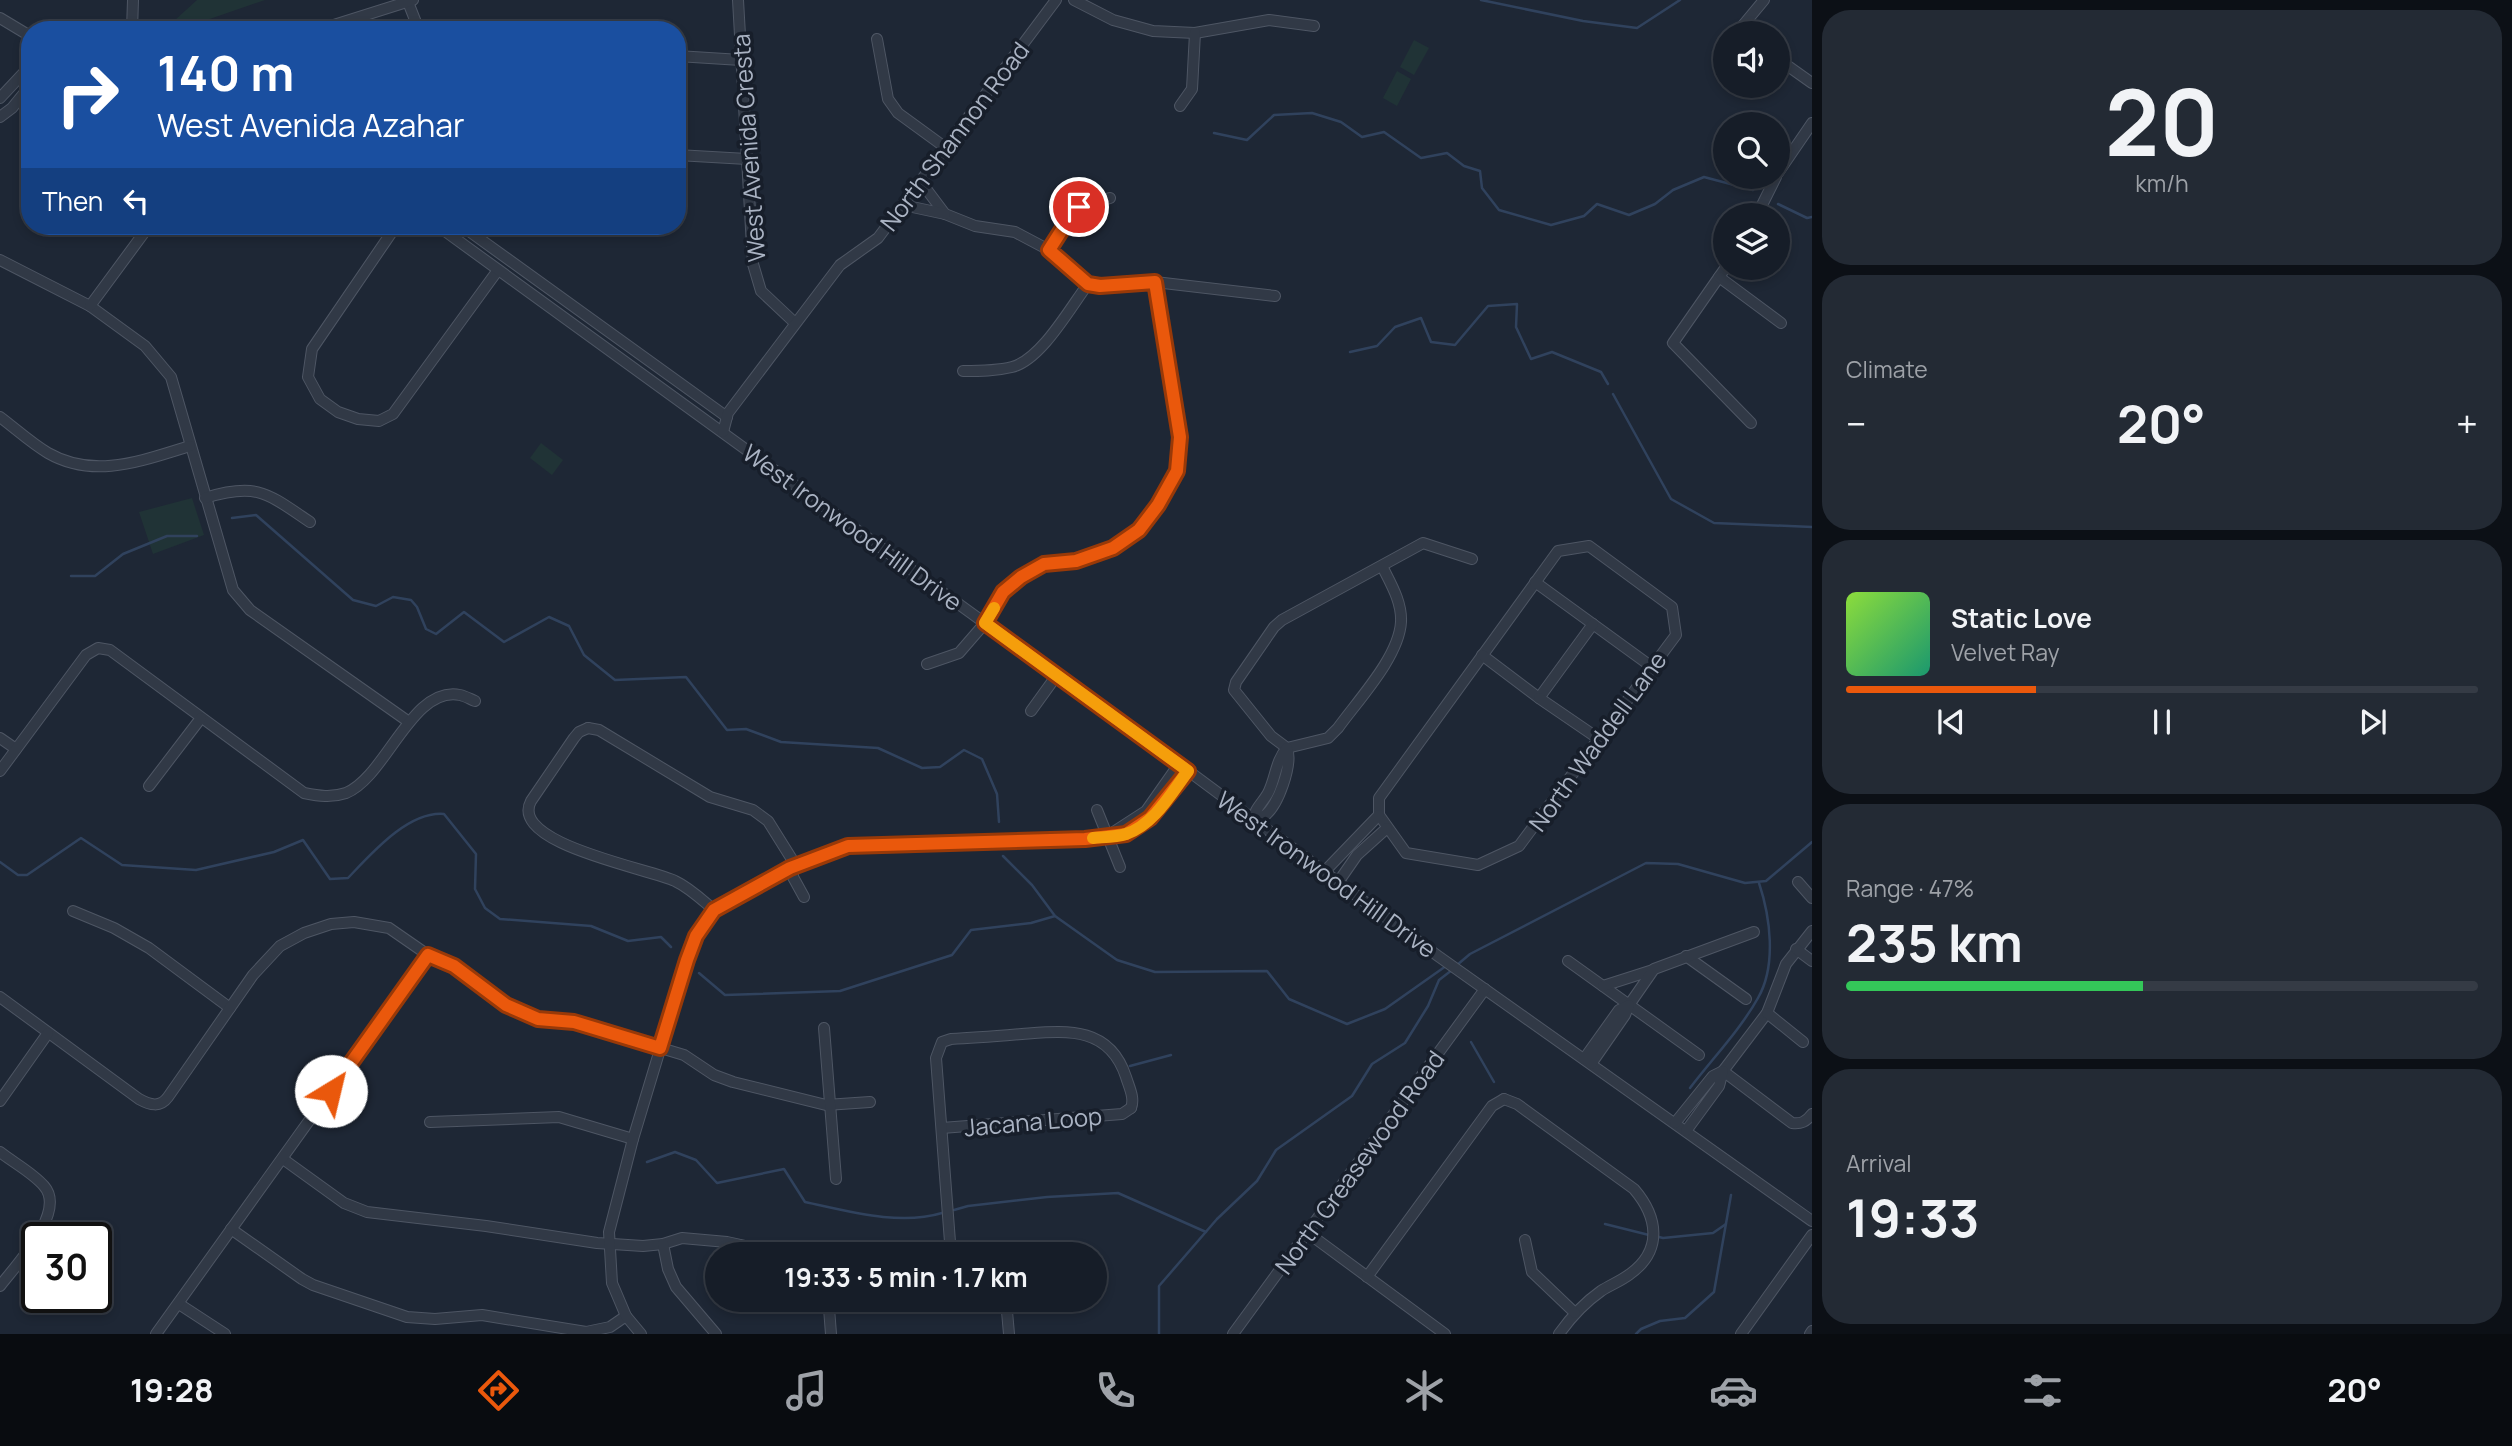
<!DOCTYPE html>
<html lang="en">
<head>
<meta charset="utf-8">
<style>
	body { margin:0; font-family:Manrope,sans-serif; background:#232a34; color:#f1f3f6; height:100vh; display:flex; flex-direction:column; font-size:26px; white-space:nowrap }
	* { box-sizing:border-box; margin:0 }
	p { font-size:23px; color:#9ea2a8 }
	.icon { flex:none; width:38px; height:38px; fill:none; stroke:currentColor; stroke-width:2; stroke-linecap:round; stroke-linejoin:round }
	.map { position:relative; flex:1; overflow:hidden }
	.details { display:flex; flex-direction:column; gap:10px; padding:10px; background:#0c1016; width:700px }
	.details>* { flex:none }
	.top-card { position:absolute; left:21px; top:21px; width:665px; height:214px; border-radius:28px; box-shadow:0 4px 10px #0003,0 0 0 2px #353b45; background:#1a4fa0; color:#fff; overflow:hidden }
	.buttons { position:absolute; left:1713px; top:21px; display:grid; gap:14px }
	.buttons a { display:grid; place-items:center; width:77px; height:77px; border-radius:50%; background:#161d28; box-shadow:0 4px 10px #0003,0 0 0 2px #353b45; font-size:35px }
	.speed { position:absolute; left:21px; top:1222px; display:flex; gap:14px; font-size:35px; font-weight:700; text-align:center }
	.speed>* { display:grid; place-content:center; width:91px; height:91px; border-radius:50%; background:#161d28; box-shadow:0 4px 10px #0003,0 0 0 2px #353b45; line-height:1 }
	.speed .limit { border:4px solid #111; border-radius:10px; background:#fff; color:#111 }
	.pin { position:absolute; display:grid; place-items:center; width:60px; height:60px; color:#fff; margin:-30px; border:4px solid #fff; border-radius:50%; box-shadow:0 2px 7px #0007 }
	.me { position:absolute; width:77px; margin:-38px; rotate:36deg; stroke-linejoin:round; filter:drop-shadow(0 0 5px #0008) }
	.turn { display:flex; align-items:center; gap:24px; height:147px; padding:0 21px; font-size:32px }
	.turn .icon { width:91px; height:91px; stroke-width:2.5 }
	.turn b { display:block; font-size:49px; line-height:60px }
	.then { display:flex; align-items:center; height:66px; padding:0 21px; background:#0003; gap:14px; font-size:26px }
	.big { font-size:52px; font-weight:700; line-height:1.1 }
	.details .tile { flex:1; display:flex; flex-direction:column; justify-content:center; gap:10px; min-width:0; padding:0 24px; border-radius:28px; background:#232a34 }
	.details .dial { align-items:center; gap:0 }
	.dial b { font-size:91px; line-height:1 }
	.song { display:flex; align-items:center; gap:21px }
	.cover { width:84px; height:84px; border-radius:10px; background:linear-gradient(135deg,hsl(90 70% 55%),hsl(160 70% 35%)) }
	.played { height:7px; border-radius:4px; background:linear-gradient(90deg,#ea580c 30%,#353b45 30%) }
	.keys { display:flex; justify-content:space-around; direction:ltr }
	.heat { display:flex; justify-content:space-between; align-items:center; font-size:38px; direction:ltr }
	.charge { height:10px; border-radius:5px; background:linear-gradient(90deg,#34c759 47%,#353b45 0) }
	.trip { position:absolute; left:705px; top:1242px; width:402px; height:70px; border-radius:35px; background:#161d28; box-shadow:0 4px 10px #0003,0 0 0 2px #353b45; font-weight:700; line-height:70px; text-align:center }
	.menu { display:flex; height:112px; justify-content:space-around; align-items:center; background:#090c10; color:#9ea2a8 }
	.menu .icon { width:49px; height:49px }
	.menu .current { color:#ea580c }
	.menu b { font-size:32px; color:#f1f3f6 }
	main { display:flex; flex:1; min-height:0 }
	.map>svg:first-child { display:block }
	.green { fill:#203336 }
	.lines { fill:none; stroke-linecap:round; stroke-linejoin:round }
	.stream { stroke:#30425d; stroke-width:2.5 }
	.minor-casing { stroke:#4e5664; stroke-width:12 }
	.minor { stroke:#313946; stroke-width:10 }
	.route-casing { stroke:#983908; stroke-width:18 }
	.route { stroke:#ea580c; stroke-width:12 }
	.slow { stroke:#f59e0b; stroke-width:12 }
	.labels { text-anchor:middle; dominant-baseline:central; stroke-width:7; stroke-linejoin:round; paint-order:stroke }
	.street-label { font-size:24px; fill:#aab3c3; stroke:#171e2a }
</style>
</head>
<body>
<main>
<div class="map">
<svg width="1812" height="1334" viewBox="0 0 1812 1334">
	<rect width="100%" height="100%" fill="#1e2735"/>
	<g class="green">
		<polygon points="197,0 265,0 204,21 191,30 164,30"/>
		<polygon points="1414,40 1429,48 1414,75 1400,67"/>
		<polygon points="1397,71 1411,79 1397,106 1383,98"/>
		<polygon points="541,443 563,460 552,475 530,458"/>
		<polygon points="192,498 204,535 153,554 139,512"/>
	</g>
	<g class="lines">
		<g class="stream">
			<polyline points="1481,0 1583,21 1637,28 1680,0"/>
			<polyline points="1214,133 1247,140 1274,115 1312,113 1341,122 1362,137 1384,132 1421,158 1447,153 1464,166 1480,171 1482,188 1499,210 1551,225 1584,216 1597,204 1629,215 1655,204 1673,190 1704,177 1753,190"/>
			<polyline points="1778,204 1807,218 1812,217"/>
			<polyline points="1350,352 1377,346 1395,327 1421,318 1431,342 1455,345 1488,306 1517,304 1516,327 1531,359 1552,352 1601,372 1608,384"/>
			<polyline points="1613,394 1671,499 1714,523 1812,527"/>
			<polyline points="232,518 256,515 353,600 376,606 393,597 411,600 417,607 426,629 436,634 464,612 504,642 549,617 569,626 584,655 615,680 686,677 727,730 746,729 781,742 878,748 922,768 940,767 964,750 982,759 997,794 999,822"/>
			<polyline points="71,576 95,576 123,554 167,536 197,536"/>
			<polyline points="1003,856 1032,885 1055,916"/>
			<path d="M 0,862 L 18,875 L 27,875 L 81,838 L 122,865 L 196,870 L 274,852 L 303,840 L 330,879 L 348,878 C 371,854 408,811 444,814 L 476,854 L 475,889 L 485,908 L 500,919 L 591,926 L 628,941 L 661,937 L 671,947"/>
			<polyline points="1457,965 1470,954 1646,863 1678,864 1745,883 1766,881 1812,842"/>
			<polyline points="699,973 725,995 840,991 952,955 971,930 1031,923 1055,916 1117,960 1155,972 1267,971 1289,999 1347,1024 1385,1009 1446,966"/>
			<polyline points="1471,1042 1494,1082"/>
			<polyline points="1130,1066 1171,1055"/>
			<path d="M 1690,1088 C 1713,1058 1740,1030 1758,998 C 1777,965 1770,916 1759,883"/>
			<path d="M 647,1162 L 675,1152 L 696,1160 L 717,1183 L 784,1169 L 805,1202 C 848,1211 899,1226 942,1213"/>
			<polyline points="954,1210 968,1206 1047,1197 1118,1193 1206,1232"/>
			<polyline points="1605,1224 1649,1235"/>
			<polyline points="1655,1236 1663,1238 1713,1233 1726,1224"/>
			<polyline points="1159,1334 1159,1286 1217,1219 1257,1181 1276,1150 1352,1096 1372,1064 1405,1043 1428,1006 1439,980 1452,970"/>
			<polyline points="1636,1334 1641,1329 1660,1321 1685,1318 1714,1292 1731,1195"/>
		</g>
		<defs>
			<g id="minor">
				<polyline points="738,0 753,264 761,291 795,323"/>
				<polyline points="1074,0 1113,20 1153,31 1195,33 1269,20 1314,26"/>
				<polyline points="408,2 419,30"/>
				<polyline points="0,18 30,36"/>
				<polyline points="132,30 133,0"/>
				<polyline points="318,30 413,0"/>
				<polyline points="1743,33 1739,30 1764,0"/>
				<polyline points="877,39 888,99 898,113 946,148"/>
				<polyline points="677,56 741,60"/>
				<polyline points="1778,59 1812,83"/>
				<polyline points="0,98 30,66"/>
				<polyline points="1180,106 1192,89 1195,33"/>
				<polyline points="0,117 12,108 30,86"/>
				<polyline points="677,155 747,159"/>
				<polyline points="1778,173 1812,123"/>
				<polyline points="921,182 945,214 975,226 1015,232 1049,250 1088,284 1100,286 1155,282 1275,296"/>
				<polyline points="903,205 945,214"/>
				<polyline points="1757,215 1776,177"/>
				<polyline points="396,226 312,349 308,377 320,399 338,412 358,419 379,421 393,414 498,270"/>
				<polyline points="438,226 1179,764 1438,956 1812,1221"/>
				<polyline points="462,226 727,417"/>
				<polyline points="1049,250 1072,214 1079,207 1110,198"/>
				<polyline points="0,260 90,306 145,346 171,377 233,590 250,610 409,722"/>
				<polyline points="1726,267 1673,343 1751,423"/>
				<polyline points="1719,277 1781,323"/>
				<polyline points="90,306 149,226"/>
				<path d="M 963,371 C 980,371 996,371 1012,367 C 1041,360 1070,308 1088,284"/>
				<path d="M 0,417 C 16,429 31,443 48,453 C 95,480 143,460 190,446"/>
				<polyline points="723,432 728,413 840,265 878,238 1056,0"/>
				<path d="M 205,498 C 257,482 267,493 310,522"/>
				<polygon points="1589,546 1672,607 1676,635 1519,846 1478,865 1406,853 1379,815 1379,798 1558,551"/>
				<path d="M 1382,566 C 1391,584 1402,602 1401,622 C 1399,657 1358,700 1338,728 L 1328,738 L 1287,748 L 1271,736 L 1234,690 L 1236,682 L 1274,627 L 1282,620 L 1423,543 L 1472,559"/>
				<polyline points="1535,582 1652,667"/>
				<polyline points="1482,655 1539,698 1593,624"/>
				<polyline points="927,664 959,653 985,623 1003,592 1021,577 1043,564 1076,561 1113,548 1139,530 1158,505 1177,471 1180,437 1155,282"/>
				<polyline points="1539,698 1599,739"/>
				<polyline points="1031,711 1057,675"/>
				<path d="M 588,728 L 579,732 L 574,738 L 531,801 C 508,844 651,869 675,881 C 690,888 702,900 714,910"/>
				<polyline points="588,728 599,730 710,797 753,810 768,821 793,861 793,877 804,897"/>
				<polyline points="0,738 16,749"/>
				<path d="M 1287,748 C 1293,764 1278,807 1264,816 C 1261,819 1257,819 1253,821 C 1254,808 1264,802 1269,791 C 1276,776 1276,760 1287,748 Z"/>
				<path d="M 0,771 L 86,655 L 98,648 L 110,650 L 304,793 C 319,796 331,798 346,793 C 386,777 412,685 460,695 C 465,696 470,699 475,701"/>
				<polyline points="149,786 201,718"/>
				<polyline points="1097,810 1120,867"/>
				<polyline points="1112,833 1146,811 1179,764"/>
				<polyline points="1325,871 1379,815"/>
				<polyline points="1339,881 1357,855 1387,828"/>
				<polyline points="1798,882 1812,898"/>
				<polyline points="73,911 114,928 149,948 230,1008"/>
				<path d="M 1812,931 L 1786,964 L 1767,1013 L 1723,1071 L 1792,1123 C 1801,1124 1806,1122 1812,1114"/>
				<polyline points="1796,949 1812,961"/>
				<polyline points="1686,956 1746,999"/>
				<polyline points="1568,961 1699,1055"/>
				<polyline points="1603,986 1653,970"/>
				<path d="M 0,997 L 139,1099 C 150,1105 160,1108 168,1097 L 253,975 L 280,946 L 304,933 L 331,924 L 354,922 L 389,928 L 428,955 L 454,966 L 506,1005 L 538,1019 L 574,1022 L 684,1055 L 714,1075 L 733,1082 L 826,1105 L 870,1102"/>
				<polyline points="1629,1005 1654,969 1754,932"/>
				<polyline points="1767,1013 1803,1042"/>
				<polyline points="824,1028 836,1179"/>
				<polyline points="1584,1059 1619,1010 1629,1005 1625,1015 1591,1064"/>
				<path d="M 1504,1099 L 1517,1104 L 1634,1189 C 1658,1217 1663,1250 1630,1274 C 1621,1281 1610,1285 1601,1291 C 1584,1303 1571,1317 1559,1334"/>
				<polyline points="0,1101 48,1033"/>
				<polyline points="430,1122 559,1117 633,1139"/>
				<polyline points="1675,1123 1713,1076 1723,1071 1719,1086 1686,1131"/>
				<polyline points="942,1128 1122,1114 1131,1108"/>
				<path d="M 0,1152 C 14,1163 33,1173 44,1186 C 67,1212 16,1265 0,1286"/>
				<polyline points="283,1159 344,1203 367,1212 486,1226 597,1243 643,1246 663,1244 682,1238 727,1242 768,1251 777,1255"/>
				<polyline points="231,1229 302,1279 313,1285 407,1317 435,1319 482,1315 586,1332 610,1327 626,1316"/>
				<polyline points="1308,1233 1445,1334"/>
				<polyline points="1525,1240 1532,1272 1575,1313"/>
				<polyline points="663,1244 668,1269 676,1287 716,1334"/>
				<path d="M 951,1255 L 936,1058 L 942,1042 L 951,1039 C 974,1038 998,1036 1022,1034 C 1065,1031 1109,1025 1126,1077 C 1129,1087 1135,1098 1131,1108"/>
				<polyline points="1367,1277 1492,1106 1504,1099"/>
				<polyline points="1096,1284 1100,1286"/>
				<polyline points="1006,1300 1009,1334"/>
				<polyline points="179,1304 225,1334"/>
				<polyline points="156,1334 428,955"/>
				<polyline points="641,1334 626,1316 612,1283 609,1232 633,1139 687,960 697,936 714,910 790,868 847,846 1085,839 1126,834 1150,818 1188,771"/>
				<polyline points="831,1334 829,1308 831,1300"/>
				<polyline points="1233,1334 1485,989"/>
				<polyline points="1741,1334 1812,1235"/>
				<polyline points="1810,1334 1812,1331"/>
			</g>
		</defs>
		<use href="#minor" class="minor-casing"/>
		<use href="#minor" class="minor"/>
	</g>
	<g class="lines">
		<defs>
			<polyline id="route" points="331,1091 428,955 454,966 506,1005 538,1019 574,1022 660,1048 687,960 696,936 714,910 790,868 848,846 1085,839 1126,834 1150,818 1188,771 985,623 1003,592 1021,577 1044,564 1076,561 1113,548 1139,530 1158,505 1177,471 1180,437 1155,282 1100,286 1088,284 1049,250 1072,214 1079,207"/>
		</defs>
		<use href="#route" class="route-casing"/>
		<use href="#route" class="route"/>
		<path class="slow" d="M 994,608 L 985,623 L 1188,771 C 1172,792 1154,825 1126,834 C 1116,837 1104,837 1093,838"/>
	</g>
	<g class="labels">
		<g class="street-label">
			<text transform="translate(954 136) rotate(-53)">North Shannon Road</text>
			<text transform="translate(748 148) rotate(-94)">West Avenida Cresta</text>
			<text transform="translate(853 527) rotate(36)">West Ironwood Hill Drive</text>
			<text transform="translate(1597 741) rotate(-54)">North Waddell Lane</text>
			<text transform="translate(1327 874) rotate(36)">West Ironwood Hill Drive</text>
			<text transform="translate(1033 1121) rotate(-5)">Jacana Loop</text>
			<text transform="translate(1359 1162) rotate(-54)">North Greasewood Road</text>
		</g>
	</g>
</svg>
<div class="buttons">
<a><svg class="icon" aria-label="sound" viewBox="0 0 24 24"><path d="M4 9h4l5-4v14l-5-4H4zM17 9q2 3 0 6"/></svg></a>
<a><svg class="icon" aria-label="search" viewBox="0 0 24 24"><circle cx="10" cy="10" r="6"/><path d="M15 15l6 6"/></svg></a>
<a><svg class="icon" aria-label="layers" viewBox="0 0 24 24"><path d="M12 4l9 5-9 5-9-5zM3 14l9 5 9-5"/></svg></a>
</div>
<div class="speed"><div class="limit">30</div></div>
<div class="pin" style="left:1079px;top:207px;background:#d93025"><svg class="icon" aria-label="arrive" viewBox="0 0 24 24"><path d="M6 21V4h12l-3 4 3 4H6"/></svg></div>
<svg class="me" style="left:331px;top:1091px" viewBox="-20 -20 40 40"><circle r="19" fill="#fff"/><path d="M0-13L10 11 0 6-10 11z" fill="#ea580c"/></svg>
<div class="trip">19:33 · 5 min · 1.7 km</div>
<div class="top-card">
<div class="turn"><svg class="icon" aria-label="right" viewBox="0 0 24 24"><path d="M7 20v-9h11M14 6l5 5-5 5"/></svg><div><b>140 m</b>West Avenida Azahar</div></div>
<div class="then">Then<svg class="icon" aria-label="left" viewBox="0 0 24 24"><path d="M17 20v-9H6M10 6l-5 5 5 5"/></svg></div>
</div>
</div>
<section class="details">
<div class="tile dial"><b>20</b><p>km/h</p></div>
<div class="tile"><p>Climate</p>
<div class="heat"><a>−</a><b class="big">20°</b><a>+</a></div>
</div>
<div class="tile">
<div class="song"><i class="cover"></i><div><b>Static Love</b><p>Velvet Ray</p></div></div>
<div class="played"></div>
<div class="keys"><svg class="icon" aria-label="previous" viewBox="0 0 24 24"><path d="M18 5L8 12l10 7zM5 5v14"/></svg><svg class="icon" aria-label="pause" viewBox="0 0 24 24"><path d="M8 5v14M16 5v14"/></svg><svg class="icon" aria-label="next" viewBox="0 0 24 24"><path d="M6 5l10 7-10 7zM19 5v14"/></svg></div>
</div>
<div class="tile"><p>Range · 47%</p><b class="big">235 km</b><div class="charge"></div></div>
<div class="tile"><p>Arrival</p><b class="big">19:33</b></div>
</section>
</main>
<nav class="menu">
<b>19:28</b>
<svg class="icon current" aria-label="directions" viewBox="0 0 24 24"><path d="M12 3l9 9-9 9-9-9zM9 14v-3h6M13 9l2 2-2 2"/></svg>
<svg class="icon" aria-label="music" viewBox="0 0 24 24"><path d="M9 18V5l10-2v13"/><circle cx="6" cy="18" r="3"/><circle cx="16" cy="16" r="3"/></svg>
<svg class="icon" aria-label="phone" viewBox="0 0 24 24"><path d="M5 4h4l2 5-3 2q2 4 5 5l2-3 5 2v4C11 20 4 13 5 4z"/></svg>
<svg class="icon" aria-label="climate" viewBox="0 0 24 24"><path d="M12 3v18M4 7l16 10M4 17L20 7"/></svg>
<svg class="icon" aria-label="car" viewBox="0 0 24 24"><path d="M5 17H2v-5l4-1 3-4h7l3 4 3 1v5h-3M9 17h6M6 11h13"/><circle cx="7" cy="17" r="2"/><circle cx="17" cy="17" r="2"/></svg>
<svg class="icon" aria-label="filters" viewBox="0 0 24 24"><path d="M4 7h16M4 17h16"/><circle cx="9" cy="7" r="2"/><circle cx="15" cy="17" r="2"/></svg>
<b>20°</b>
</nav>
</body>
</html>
